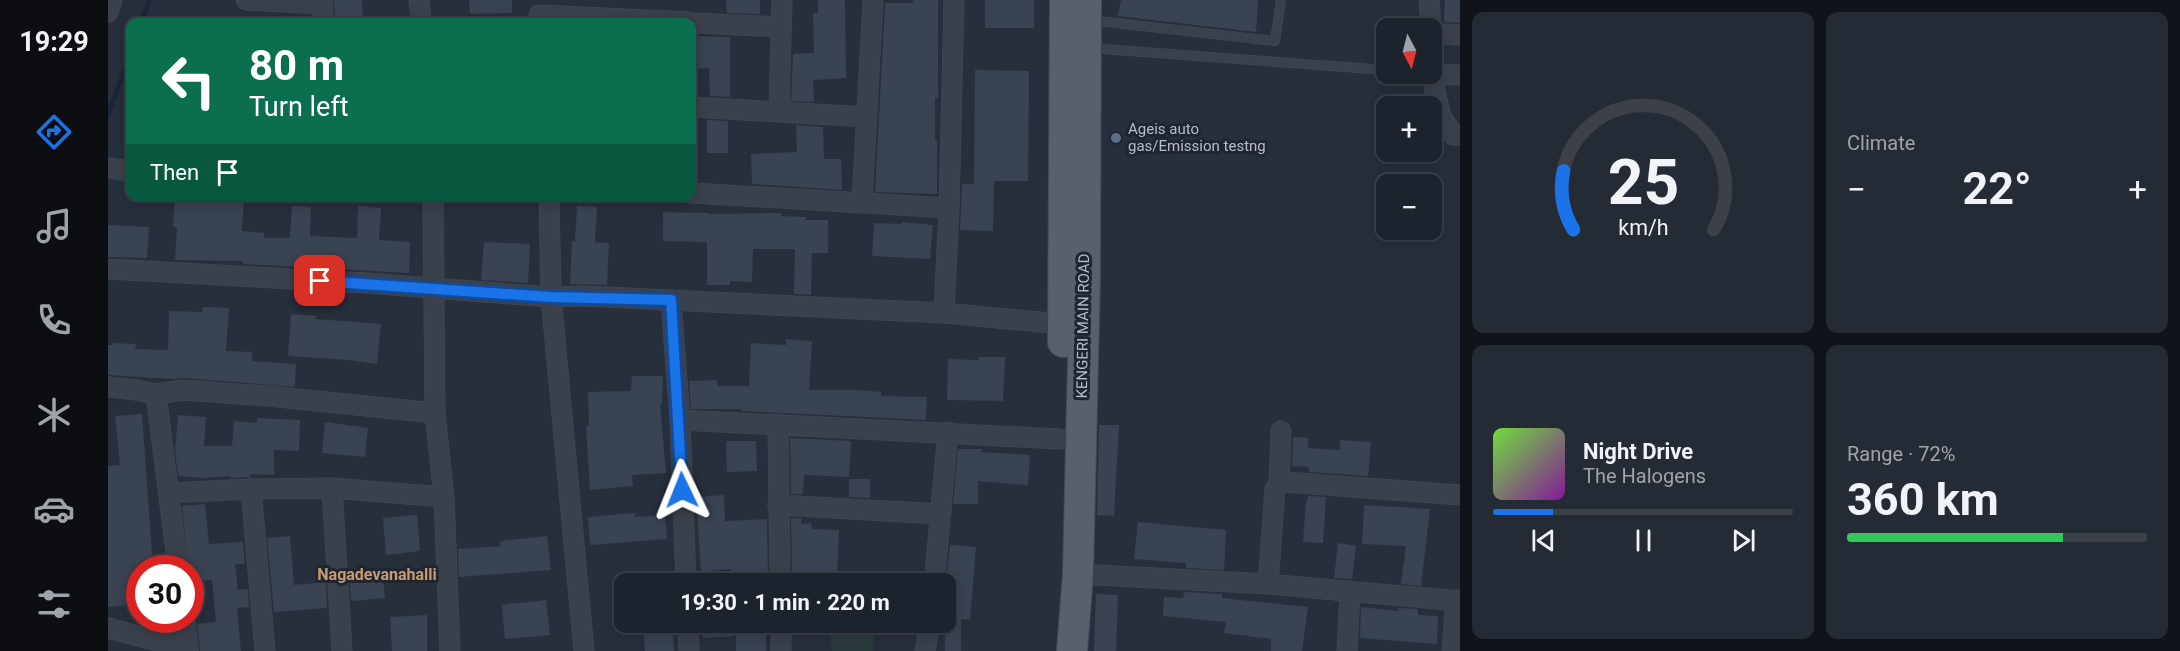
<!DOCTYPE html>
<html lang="en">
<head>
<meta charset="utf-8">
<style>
	body { margin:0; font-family:Roboto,sans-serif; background:#252b35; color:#f1f3f6; height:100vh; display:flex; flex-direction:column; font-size:22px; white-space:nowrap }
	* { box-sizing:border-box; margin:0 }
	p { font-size:20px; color:#a0a4aa }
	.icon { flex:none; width:33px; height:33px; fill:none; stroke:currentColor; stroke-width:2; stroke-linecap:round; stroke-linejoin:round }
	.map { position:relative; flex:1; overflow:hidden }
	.side { display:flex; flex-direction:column; gap:12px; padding:12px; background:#101319; width:720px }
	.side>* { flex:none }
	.banner { position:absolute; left:18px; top:18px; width:570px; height:183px; border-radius:12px; box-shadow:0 3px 15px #0003,0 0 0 2px #3b4049; background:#0b6e4f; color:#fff; overflow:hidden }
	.needle { width:39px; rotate:173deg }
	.controls { position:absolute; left:1268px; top:18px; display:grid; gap:12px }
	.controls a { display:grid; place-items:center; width:66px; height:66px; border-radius:12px; background:#1d232d; box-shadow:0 3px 15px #0003,0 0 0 2px #3b4049; font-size:30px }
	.speed { position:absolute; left:18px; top:555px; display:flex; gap:12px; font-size:30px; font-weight:700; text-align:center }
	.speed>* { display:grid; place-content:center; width:78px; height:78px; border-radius:50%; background:#1d232d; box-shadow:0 3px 15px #0003,0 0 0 2px #3b4049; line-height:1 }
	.speed .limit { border:9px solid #d22; background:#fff; color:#111 }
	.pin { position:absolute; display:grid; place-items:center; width:51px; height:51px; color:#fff; margin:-26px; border-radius:12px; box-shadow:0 3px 9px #0006 }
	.me { position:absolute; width:66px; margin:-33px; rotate:358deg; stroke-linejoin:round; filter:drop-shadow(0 0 4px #0008) }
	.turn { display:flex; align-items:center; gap:21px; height:126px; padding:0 24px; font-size:27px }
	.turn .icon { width:78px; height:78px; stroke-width:2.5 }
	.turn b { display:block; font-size:42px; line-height:51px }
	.then { display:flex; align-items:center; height:57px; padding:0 24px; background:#0003; gap:12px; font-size:22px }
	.big { font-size:45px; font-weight:700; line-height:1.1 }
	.side .tile { flex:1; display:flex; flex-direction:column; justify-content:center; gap:9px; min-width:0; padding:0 21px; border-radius:12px; background:#252b35 }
	.side .dial { align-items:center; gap:0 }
	.dial svg { height:156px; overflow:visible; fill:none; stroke:#3b4049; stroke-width:7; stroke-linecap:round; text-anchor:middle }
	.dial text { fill:#f1f3f6; stroke:none }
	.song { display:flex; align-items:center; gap:18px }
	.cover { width:72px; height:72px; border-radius:9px; background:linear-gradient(135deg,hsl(100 70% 55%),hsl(290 70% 35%)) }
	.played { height:6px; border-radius:3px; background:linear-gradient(90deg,#1a73e8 20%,#3b4049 20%) }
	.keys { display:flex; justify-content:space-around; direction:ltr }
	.heat { display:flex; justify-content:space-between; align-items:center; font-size:33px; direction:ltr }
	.charge { height:9px; border-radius:4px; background:linear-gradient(90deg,#34c759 72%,#3b4049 0) }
	.side .tiles { flex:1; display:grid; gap:12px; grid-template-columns:repeat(2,1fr) }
	.trip { position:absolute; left:506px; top:573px; width:342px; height:60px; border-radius:12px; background:#1d232d; box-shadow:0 3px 15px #0003,0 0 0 2px #3b4049; font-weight:700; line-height:60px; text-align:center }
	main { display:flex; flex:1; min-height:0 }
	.tab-bar { display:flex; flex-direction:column; width:108px; justify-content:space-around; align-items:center; background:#0c0e12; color:#a0a4aa }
	.tab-bar .icon { width:42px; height:42px }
	.tab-bar .selected { color:#1a73e8 }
	.tab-bar b { font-size:27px; color:#f1f3f6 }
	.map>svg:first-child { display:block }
	.green { fill:#293a3d }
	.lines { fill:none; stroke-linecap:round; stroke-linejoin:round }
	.stream { stroke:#1b2639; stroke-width:5 }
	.building { fill:#3a4352 }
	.service-casing { stroke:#444a55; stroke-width:10 }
	.minor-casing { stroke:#444a55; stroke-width:21 }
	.primary-casing { stroke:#444a55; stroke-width:32 }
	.service { stroke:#3b414c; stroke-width:9 }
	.minor { stroke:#3b414c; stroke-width:20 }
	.primary { stroke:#59606c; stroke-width:30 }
	.route-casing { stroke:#114b97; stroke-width:15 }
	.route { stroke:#1a73e8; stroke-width:10 }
	.service-dot { fill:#5c6f8a; stroke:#202631; stroke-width:2 }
	.labels { text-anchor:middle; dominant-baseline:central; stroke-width:6; stroke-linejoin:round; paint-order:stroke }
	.poi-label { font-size:15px; fill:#b7bcc7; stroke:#202631; text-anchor:start }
	.street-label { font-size:15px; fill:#b7bcc7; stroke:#202631 }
	.neighbourhood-label { font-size:16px; font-weight:bold; fill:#c99a70; stroke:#202631 }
</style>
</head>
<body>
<main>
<nav class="tab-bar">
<b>19:29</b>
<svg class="icon selected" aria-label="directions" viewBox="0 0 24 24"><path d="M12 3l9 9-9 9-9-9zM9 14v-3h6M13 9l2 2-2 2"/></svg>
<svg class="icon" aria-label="music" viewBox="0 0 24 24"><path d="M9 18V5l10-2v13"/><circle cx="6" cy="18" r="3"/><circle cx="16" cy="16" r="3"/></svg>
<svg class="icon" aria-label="phone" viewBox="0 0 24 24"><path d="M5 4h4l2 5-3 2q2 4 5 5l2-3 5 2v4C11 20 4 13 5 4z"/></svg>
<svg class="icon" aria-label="climate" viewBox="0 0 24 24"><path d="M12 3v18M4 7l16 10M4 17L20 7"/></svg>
<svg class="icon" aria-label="car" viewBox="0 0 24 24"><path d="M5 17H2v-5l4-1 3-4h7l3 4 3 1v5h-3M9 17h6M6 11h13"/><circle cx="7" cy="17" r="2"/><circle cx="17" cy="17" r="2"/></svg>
<svg class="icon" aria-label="filters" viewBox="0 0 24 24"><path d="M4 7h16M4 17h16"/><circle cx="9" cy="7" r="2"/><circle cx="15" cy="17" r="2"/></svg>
</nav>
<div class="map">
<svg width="1352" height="651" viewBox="0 0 1352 651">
	<rect width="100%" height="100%" fill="#272f3c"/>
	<polygon class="green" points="721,623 767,623 765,651 724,651"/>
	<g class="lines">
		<g class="stream">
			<polyline points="34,22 41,0"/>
			<polyline points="0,115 22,56"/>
		</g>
	</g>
	<g class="building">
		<polygon points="226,0 254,0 255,22 227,22"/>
		<polygon points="361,0 404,0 404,13 362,14"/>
		<polygon points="618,0 652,0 652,14 619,13"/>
		<polygon points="710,0 737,0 738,78 705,80 706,102 683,101 685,54 706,53 705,13 710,13"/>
		<polygon points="805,0 830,0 830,98 827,98 827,141 829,141 829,194 767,192 777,3 805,3"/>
		<rect x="877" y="0" width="49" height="28"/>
		<polygon points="1013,0 1150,0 1148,32 1010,16"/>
		<polygon points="1337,0 1352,0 1352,23 1336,22"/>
		<polygon points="584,36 622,37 622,97 602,96 601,68 584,69"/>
		<polygon points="867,70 921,71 920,181 886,181 885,231 852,230 854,184 866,184"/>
		<polygon points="599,120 620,121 620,153 599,153"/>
		<polygon points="688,125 715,127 716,159 733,159 734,190 644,184 643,154 689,152"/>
		<polygon points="67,196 136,196 134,231 156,233 156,238 182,238 184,206 203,207 202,236 249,238 250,206 273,208 271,240 302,242 301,273 135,264 135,261 67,260 69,227 65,227"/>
		<polygon points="469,206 489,207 487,242 501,243 499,285 462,284 464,241 467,241"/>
		<polygon points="555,212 601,213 601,214 673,213 673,216 698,217 698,220 720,220 720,253 704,253 703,295 686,294 687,249 645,249 644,282 622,281 622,285 599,285 599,242 555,241"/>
		<polygon points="793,222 825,225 822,259 764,256 766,223 793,224"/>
		<polygon points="0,225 41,227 39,258 0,257"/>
		<polygon points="376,242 422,244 420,283 373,280"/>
		<polygon points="95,307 121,308 118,351 144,352 144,361 188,364 187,387 76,378 65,379 0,375 0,345 4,345 4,343 28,344 27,349 60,350 61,311 94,312"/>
		<polygon points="183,314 208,316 208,319 273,324 269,364 241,360 180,356"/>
		<polygon points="678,339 704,341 701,390 749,390 773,392 773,396 819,397 818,420 633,411 633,409 583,409 581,381 609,380 609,386 641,386 643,343 678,345"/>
		<polygon points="871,357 897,357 895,401 839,400 840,359 871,360"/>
		<polygon points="524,376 555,376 554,404 552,404 558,473 524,475 525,486 482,490 478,426 481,426 480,392 523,391"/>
		<polygon points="34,414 45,568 32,568 32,604 0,607 0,466 12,465 7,416"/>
		<polygon points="70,415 98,417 96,446 124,446 126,421 149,423 149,418 192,420 191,451 166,450 166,475 142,474 142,477 123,478 123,476 94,478 70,476 67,451"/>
		<polygon points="217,422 260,428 257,457 214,453"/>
		<polygon points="991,425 1011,425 1006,516 989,515"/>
		<polygon points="1185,437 1200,438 1200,448 1232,450 1232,440 1263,442 1260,476 1201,472 1201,467 1184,466"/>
		<polygon points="682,438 743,441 741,477 696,475 695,494 683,494"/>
		<polygon points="618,441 648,441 649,471 619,472"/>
		<polygon points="850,449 874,449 874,452 922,455 920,485 870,481 870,504 845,504"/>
		<polygon points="741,479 762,479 762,498 741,497"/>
		<polygon points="616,495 617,521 659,519 660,584 623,584 622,569 593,572 588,497"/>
		<polygon points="1200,496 1218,497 1215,543 1195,542 1198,502 1199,502"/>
		<polygon points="97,504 101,544 135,542 137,564 127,564 130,590 140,589 141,607 129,608 133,651 92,651 89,624 108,622 104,580 82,582 74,506"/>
		<polygon points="1256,505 1322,509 1313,586 1293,584 1298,546 1254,544"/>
		<polygon points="527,513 527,517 557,515 559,539 482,545 480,517"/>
		<polygon points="309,515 312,551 278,555 275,518"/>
		<polygon points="683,518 693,518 693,524 703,523 704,529 731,530 729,577 704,576 704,584 684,584"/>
		<polygon points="1030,522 1118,530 1116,570 1078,568 1078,563 1026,559"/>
		<polygon points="182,536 186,585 218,582 219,608 166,612 159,538"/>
		<polygon points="439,536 443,570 351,577 350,549 393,546 392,541"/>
		<polygon points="1230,543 1248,546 1244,579 1226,578"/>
		<polygon points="842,545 868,547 862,620 853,619 853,651 837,651 837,588"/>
		<polygon points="274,570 277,598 243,601 241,572"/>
		<polygon points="1076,592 1114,594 1114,598 1200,607 1194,651 1163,651 1163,639 1116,633 1118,622 1055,616 1056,597 1075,598"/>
		<polygon points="988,594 1010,595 1008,651 986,651"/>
		<polygon points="438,600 442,635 397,639 394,605"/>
		<polygon points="1253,607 1290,611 1290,608 1310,609 1310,615 1330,616 1329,644 1252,638"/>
		<polygon points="319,615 319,651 284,651 282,617"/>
		<polygon points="535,622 564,622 566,651 537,651"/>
		<polygon points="594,622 625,622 626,636 595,638"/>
		<rect x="628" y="635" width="30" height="16"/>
	</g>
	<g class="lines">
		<defs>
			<g id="service">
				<polyline points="981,20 1167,41 1173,0"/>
				<polyline points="981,48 1278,70"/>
			</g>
			<g id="minor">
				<polyline points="138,0 215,4"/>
				<polyline points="214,0 215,22"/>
				<polyline points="311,0 313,22"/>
				<polyline points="1321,0 1323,28"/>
				<polyline points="0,12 4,0"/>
				<polyline points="431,15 582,22"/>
				<polyline points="584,23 674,27"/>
				<polyline points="1323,33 1352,35"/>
				<polyline points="1323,35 1327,92 1333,116 1345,135 1352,135"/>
				<polyline points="1325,74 1352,75"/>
				<polyline points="584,107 759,117"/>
				<polyline points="671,112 674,0"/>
				<polyline points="0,168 22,171"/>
				<polyline points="584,193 841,208"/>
				<polyline points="325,196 327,413 336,497 342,651"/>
				<polyline points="441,196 443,297 476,651"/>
				<polyline points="754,203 765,0"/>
				<polyline points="0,269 258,283 443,297 475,296 836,313 964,325"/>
				<polyline points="563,300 572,420 952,439"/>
				<polyline points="836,313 841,208 846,0"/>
				<polyline points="0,387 28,390 48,394 70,568"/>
				<polyline points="48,394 75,390 160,396 327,413"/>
				<polyline points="572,420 578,584"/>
				<polyline points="670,424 672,584"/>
				<polyline points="1171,484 1173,431"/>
				<polyline points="224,488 234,651"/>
				<polyline points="143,489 157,651"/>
				<polyline points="61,493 143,489 224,488 336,497"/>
				<polyline points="670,505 833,514"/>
				<polyline points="970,574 1160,584 1352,601"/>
				<polyline points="826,584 840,432"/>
				<polyline points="1160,584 1167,489 1171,484 1177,482 1352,495"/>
				<polyline points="77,620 80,651"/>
				<polyline points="580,622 581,651"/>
				<polyline points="673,622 673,651"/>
				<polyline points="0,628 80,649"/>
				<polyline points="817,651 822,622"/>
				<polyline points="1239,651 1242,591"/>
				<polyline points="1344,651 1348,600"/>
			</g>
			<g id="primary">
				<polyline points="955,342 957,0"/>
				<polyline points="964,651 970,574 977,275 978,0"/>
			</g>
		</defs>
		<use href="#service" class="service-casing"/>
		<use href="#minor" class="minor-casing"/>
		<use href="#primary" class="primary-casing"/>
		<use href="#service" class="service"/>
		<use href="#minor" class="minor"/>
		<use href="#primary" class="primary"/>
	</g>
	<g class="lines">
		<defs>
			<polyline id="route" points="212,281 443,297 563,300 574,490"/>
		</defs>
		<use href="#route" class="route-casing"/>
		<use href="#route" class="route"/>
	</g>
	<circle class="service-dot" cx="1008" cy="138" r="6"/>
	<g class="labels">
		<g class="poi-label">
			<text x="1020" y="129">Ageis auto<tspan x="1020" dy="17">gas/Emission testng</tspan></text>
		</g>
		<g class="street-label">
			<text transform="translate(975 326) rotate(-89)">KENGERI MAIN ROAD</text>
		</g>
		<g class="neighbourhood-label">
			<text x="269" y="574">Nagadevanahalli</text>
		</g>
	</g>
</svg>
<div class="controls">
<a><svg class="needle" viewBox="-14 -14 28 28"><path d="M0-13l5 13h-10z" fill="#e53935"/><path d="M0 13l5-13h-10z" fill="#a0a4aa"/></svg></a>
<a>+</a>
<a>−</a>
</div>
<div class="speed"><div class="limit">30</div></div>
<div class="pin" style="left:212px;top:281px;background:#d93025"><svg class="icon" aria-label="arrive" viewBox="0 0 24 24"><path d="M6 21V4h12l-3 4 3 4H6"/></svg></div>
<svg class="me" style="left:574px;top:490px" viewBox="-20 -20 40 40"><path d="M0-17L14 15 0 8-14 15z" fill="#1a73e8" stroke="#fff" stroke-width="4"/></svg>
<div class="trip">19:30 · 1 min · 220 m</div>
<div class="banner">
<div class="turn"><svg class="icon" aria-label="left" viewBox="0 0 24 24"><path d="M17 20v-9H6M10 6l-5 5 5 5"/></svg><div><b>80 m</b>Turn left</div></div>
<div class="then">Then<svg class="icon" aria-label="arrive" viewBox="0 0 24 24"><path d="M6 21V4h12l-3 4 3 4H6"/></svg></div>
</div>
</div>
<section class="side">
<div class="tiles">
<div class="tile dial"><svg viewBox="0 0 100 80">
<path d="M14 69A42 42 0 1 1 86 69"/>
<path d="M14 69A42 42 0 0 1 9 39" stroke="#1a73e8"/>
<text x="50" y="56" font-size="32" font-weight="700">25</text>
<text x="50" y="72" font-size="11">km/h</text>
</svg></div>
<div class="tile"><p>Climate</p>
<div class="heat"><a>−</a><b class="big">22°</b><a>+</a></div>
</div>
<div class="tile">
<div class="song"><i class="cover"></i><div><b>Night Drive</b><p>The Halogens</p></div></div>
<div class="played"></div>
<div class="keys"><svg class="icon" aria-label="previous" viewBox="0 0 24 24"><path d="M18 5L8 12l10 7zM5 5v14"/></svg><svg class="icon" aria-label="pause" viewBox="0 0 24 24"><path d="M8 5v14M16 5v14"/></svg><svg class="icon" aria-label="next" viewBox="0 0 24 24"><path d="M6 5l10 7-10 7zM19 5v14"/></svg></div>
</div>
<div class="tile"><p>Range · 72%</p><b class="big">360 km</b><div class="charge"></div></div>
</div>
</section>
</main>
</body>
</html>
